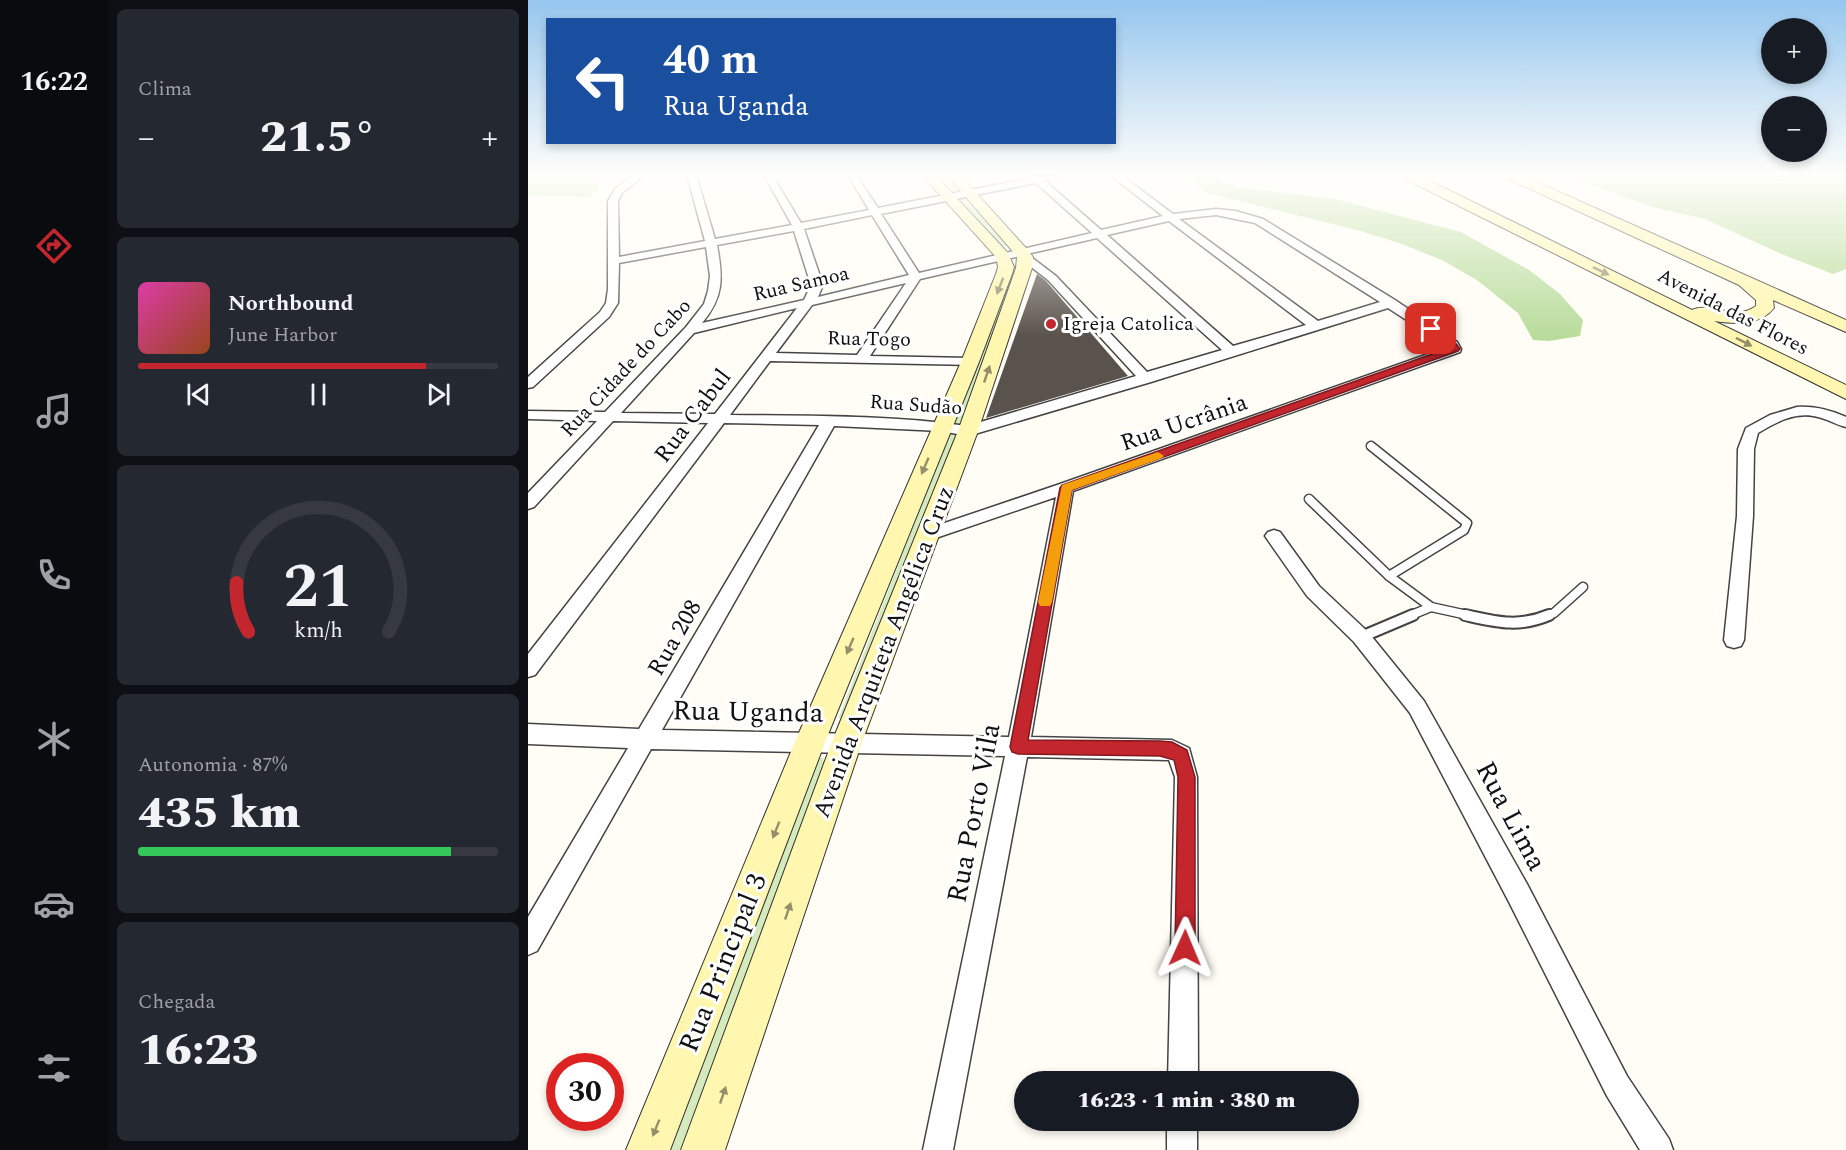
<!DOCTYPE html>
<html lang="pt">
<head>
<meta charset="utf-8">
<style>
	body { margin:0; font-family:Spectral,serif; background:#242831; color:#f1f3f6; height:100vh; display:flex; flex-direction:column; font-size:22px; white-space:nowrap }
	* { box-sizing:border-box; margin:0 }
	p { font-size:20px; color:#9ea1a6 }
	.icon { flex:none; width:33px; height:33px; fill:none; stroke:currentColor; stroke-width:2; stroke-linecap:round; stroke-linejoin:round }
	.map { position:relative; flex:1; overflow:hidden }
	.side { display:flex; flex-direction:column; gap:9px; padding:9px; background:#0d0f14; width:420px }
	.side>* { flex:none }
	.guide { position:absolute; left:18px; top:18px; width:570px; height:126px; border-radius:0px; box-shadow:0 3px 9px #0003; background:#1a4fa0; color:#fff; overflow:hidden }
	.buttons { position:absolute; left:1233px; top:18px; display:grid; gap:12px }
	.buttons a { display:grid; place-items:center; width:66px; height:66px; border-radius:50%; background:#171b24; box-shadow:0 3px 9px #0003; font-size:30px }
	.speed { position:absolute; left:18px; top:1053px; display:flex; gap:12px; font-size:30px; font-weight:700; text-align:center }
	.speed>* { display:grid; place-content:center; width:78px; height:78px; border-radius:50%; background:#171b24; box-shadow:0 3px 9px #0003; line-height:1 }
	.speed .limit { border:9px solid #d22; background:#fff; color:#111 }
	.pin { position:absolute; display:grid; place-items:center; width:51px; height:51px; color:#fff; margin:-26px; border-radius:12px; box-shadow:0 3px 9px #0006 }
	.me { position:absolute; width:66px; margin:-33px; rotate:1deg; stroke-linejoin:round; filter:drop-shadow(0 0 4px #0008) }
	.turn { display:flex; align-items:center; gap:21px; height:126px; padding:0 18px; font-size:27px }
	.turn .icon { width:78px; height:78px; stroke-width:2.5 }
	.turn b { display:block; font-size:42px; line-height:51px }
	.big { font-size:45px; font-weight:800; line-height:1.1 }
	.side .card { flex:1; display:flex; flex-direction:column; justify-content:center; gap:9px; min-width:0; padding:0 21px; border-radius:9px; background:#242831 }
	.side .dial { align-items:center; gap:0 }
	.dial svg { height:156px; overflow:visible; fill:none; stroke:#363941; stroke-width:7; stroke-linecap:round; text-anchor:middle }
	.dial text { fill:#f1f3f6; stroke:none }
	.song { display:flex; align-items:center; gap:18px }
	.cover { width:72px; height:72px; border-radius:9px; background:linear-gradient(135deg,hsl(320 70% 55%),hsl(20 70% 35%)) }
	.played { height:6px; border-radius:3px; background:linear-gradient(90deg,#c4262e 80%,#363941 80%) }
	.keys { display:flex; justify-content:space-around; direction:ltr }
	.heat { display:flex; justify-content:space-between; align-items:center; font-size:33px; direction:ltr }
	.charge { height:9px; border-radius:4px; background:linear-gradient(90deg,#34c759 87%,#363941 0) }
	.trip { position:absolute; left:486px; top:1071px; width:345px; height:60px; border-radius:30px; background:#171b24; box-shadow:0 3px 9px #0003; font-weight:800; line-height:60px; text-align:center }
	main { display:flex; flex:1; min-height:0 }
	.menu { display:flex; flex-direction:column; width:108px; justify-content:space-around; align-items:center; background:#090b0e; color:#9ea1a6 }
	.menu .icon { width:42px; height:42px }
	.menu .current { color:#c4262e }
	.menu b { font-size:27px; color:#f1f3f6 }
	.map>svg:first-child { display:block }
	.green { fill:#d5ebbd }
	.forest { fill:#b9dc9c }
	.building { fill:#5a524d }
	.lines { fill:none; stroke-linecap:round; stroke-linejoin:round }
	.lane-far1-casing { stroke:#444; stroke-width:11 }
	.lane-casing { stroke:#444; stroke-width:14 }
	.street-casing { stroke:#444; stroke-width:3 }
	.secondary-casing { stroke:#333; stroke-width:2 }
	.lane-far1 { stroke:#fff; stroke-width:8 }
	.lane { stroke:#fff; stroke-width:10 }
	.street { fill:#fff; fill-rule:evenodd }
	.secondary { fill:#fff6b0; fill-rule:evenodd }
	.oneway { fill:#948f68 }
	.route { fill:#c4262e; stroke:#7f191e; stroke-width:1.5 }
	.slow { fill:#f59e0b }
	.poi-dot { fill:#c4262e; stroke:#fff; stroke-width:2 }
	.labels { text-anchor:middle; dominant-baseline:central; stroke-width:6; stroke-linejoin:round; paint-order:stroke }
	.far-street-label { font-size:20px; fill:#111; stroke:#fff }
	.far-poi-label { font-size:20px; fill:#111; stroke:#fff; text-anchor:start }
	.street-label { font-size:24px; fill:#111; stroke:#fff }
	.near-street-label { font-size:28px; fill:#111; stroke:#fff }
</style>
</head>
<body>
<main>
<nav class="menu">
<b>16:22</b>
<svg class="icon current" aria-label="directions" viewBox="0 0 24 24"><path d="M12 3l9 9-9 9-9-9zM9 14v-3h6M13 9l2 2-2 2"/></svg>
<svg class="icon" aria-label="music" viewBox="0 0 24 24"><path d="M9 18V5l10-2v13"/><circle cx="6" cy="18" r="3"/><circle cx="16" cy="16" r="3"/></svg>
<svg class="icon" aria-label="phone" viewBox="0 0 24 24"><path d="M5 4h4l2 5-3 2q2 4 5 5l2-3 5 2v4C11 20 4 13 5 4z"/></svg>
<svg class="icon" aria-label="climate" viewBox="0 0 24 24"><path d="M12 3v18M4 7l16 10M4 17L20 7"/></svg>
<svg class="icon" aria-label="car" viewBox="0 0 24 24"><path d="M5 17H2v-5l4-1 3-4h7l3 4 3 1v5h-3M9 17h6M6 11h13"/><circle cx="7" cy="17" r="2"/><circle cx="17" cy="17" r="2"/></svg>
<svg class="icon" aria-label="filters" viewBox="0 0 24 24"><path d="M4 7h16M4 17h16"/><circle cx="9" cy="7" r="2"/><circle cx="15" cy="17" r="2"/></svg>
</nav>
<section class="side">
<div class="card"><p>Clima</p>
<div class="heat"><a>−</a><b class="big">21.5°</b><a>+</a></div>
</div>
<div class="card">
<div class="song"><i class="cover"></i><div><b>Northbound</b><p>June Harbor</p></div></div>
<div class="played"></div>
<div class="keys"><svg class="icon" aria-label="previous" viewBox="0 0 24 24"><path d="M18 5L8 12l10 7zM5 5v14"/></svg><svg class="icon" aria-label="pause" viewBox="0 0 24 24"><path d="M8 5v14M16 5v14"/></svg><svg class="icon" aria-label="next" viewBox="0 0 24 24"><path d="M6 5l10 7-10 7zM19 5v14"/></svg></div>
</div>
<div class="card dial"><svg viewBox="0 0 100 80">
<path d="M14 69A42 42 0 1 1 86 69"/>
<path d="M14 69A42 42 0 0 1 8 44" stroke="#c4262e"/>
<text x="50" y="56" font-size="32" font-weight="700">21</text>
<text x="50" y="72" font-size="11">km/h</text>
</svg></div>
<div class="card"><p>Autonomia · 87%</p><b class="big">435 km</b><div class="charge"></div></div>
<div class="card"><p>Chegada</p><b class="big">16:23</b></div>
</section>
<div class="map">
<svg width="1318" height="1150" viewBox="0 0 1318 1150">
	<rect width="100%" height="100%" fill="#fffdf5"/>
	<g class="green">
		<polygon points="410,175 416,175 479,246 473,247"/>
		<polygon points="492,263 464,349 314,725 311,717 487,265"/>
		<polygon points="288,758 295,758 298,767 152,1150 131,1150"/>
	</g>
	<g class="forest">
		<polygon points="0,175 69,175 71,186 62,197 0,195"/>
		<polygon points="657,175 685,175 708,187 807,199 933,232 1001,270 1032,294 1055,320 1052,336 1021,341 1005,340 990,313 949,280 914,260 874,244 833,231 679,193"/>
		<polygon points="1036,175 1318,175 1318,269 1305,274 1256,255 1177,219 1128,208"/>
	</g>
	<polygon class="building" points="509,274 518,281 600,376 458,418"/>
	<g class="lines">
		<defs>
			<g id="lane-far1">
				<polyline points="843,446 939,523 936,530 861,576"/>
				<polyline points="781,499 861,576 903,607 944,616"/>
				<polyline points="881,616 903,607"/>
				<polyline points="1018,616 1026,613 1055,587"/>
			</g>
			<g id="lane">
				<path d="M 937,615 C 969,622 990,628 1021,615"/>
				<polyline points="833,637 885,615"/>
			</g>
			<g id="street">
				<path d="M 106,175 L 117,175 L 94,193 L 90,201 L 91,257 L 177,241 L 159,175 L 168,175 L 187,239 L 264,225 L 236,175 L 244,175 L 273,223 L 341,210 L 320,175 L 328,175 L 350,208 L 503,178 L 501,175 L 512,177 L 539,175 L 517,181 L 573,230 L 635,216 L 582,175 L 593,175 L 645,214 L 688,209 L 708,211 L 735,219 L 867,300 L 929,342 L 933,349 L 932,352 L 545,491 L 503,737 L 644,740 L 661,748 L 669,777 L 670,1082 L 640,1082 L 647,777 L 641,760 L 499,757 L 425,1150 L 395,1150 L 477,756 L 123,749 L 9,951 L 0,955 L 0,917 L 100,748 L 0,744 L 0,724 L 111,729 L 291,425 L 196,423 L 7,675 L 0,677 L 0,654 L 180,423 L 85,421 L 6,507 L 0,509 L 0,493 L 69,421 L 0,419 L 0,411 L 77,412 L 158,327 L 176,304 L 180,291 L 182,276 L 178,247 L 91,263 L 90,303 L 81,317 L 5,387 L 0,388 L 0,377 L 72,312 L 78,303 L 80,289 L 80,201 L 87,189 ZM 508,183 L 564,233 L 391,273 L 353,214 ZM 344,215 L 381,275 L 290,297 L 295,285 L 276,229 ZM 688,215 L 727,223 L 852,302 L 790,321 L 651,219 ZM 641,221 L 778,325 L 705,346 L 579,235 ZM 266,231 L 283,285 L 276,300 L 174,323 C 196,297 195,278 189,245 ZM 569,238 L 694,350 L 619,372 L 528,276 L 499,254 ZM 492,256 L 493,259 L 520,280 L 608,376 L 439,426 C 361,415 281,416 202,415 L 242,361 L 447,365 L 449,362 L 442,358 L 342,356 L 392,279 ZM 378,283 L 329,355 L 248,353 L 284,305 ZM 269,308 L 187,414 L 93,413 L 166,333 ZM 860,308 L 920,347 L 532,484 L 393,531 L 390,535 L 393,539 L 399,541 L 528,497 L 481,737 L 134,730 L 306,426 L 413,431 L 440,436 L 623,382 Z"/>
				<path d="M 1269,407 C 1287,406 1302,410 1318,417 L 1318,427 C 1308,425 1300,419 1290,417 C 1268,411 1248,422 1230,433 L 1226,449 L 1225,516 L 1216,640 L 1213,646 L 1206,648 L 1199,646 L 1196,640 L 1209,516 L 1210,449 L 1218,428 L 1242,415 Z"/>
				<polygon points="746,530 752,532 791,586 840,632 896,701 999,884 1099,1076 1141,1139 1145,1150 1112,1150 1079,1096 981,902 882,713 826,642 779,596 737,536 740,532"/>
				<rect x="639" y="1120" width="30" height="30"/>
			</g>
			<g id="secondary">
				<polygon points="394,175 407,175 480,253 486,267 484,274 451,362 297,742 142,1150 98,1150 267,742 433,362 468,274 470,267 468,257"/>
				<polygon points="419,175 432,175 498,248 505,257 504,268 450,431 334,742 197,1150 153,1150 304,742 430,431 488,268 489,257 487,254"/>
				<path d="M 874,175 L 890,175 L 1164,310 C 1182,301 1206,322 1228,306 L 1228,300 L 1211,285 L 978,178 L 977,175 L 993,175 L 1318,320 L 1318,332 L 1245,300 L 1246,308 C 1232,326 1206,324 1186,321 L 1318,385 L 1318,399 L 875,178 Z"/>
			</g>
		</defs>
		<use href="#lane-far1" class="lane-far1-casing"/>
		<use href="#lane" class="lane-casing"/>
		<use href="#street" class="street-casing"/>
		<use href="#secondary" class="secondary-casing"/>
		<use href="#lane-far1" class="lane-far1"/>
		<use href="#lane" class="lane"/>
		<use href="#street" class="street"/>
		<use href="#secondary" class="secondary"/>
	</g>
	<defs><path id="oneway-solid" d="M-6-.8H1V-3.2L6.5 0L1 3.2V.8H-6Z" transform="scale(1.5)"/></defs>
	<g class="oneway">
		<use href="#oneway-solid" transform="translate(1073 271) rotate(26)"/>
		<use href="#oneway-solid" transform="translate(472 286) rotate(111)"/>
		<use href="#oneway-solid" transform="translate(1216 342) rotate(27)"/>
		<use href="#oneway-solid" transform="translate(459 374) rotate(-71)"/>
		<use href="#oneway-solid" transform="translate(397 466) rotate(113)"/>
		<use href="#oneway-solid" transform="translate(322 646) rotate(113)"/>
		<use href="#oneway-solid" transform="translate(248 830) rotate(112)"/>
		<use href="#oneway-solid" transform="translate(260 911) rotate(-71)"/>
		<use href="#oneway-solid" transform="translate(195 1095) rotate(-71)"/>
		<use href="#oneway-solid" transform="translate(128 1128) rotate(112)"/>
	</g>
	<linearGradient id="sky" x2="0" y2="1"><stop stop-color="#95c6ee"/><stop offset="0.52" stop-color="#fffefa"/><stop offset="1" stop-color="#fffefa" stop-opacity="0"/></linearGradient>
	<rect width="1318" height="336" fill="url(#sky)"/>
	<path class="route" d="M 899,327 C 912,326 925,339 932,349 L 930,351 L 544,490 L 500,740 L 632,741 L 644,742 L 659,750 L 667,777 L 667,948 L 664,955 L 657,958 L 650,955 L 647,948 L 650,777 L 646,760 L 632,756 L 490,754 L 484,752 L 482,747 L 532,488 L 534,485 L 921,348 L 899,331 Z"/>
	<polygon class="slow" points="630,452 636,456 634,458 544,490 524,602 522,606 512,606 510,602 534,485"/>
	<circle class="poi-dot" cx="523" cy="324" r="6"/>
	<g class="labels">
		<g class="far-street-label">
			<text transform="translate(273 284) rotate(-13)">Rua Samoa</text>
			<text transform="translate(1205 312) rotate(27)">Avenida das Flores</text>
			<text transform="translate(341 339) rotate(1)">Rua Togo</text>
			<text transform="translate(98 368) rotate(-47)">Rua Cidade do Cabo</text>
			<text transform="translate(388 405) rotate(4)">Rua Sudão</text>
		</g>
		<g class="far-poi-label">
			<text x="535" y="324">Igreja Catolica</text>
		</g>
		<g class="street-label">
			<text transform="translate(165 416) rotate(-53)">Rua Cabul</text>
			<text transform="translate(656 423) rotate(-19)">Rua Ucrânia</text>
			<text transform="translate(147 638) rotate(-60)">Rua 208</text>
			<text transform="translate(356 652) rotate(-69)">Avenida Arquiteta Angélica Cruz</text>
		</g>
		<g class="near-street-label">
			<text transform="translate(220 712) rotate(1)">Rua Uganda</text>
			<text transform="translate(446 813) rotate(-79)">Rua Porto Vila</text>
			<text transform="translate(983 816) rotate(62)">Rua Lima</text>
			<text transform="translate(195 963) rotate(-68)">Rua Principal 3</text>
		</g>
	</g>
</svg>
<div class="buttons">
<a>+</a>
<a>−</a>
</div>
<div class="speed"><div class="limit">30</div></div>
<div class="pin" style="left:903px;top:329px;background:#d93025"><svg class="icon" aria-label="arrive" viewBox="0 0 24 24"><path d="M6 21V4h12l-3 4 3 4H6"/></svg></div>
<svg class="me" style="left:657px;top:948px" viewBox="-20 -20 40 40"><path d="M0-17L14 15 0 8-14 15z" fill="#c4262e" stroke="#fff" stroke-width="4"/></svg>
<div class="trip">16:23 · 1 min · 380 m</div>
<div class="guide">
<div class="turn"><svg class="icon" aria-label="left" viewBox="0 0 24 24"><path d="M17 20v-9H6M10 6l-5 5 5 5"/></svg><div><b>40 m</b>Rua Uganda</div></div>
</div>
</div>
</main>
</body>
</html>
